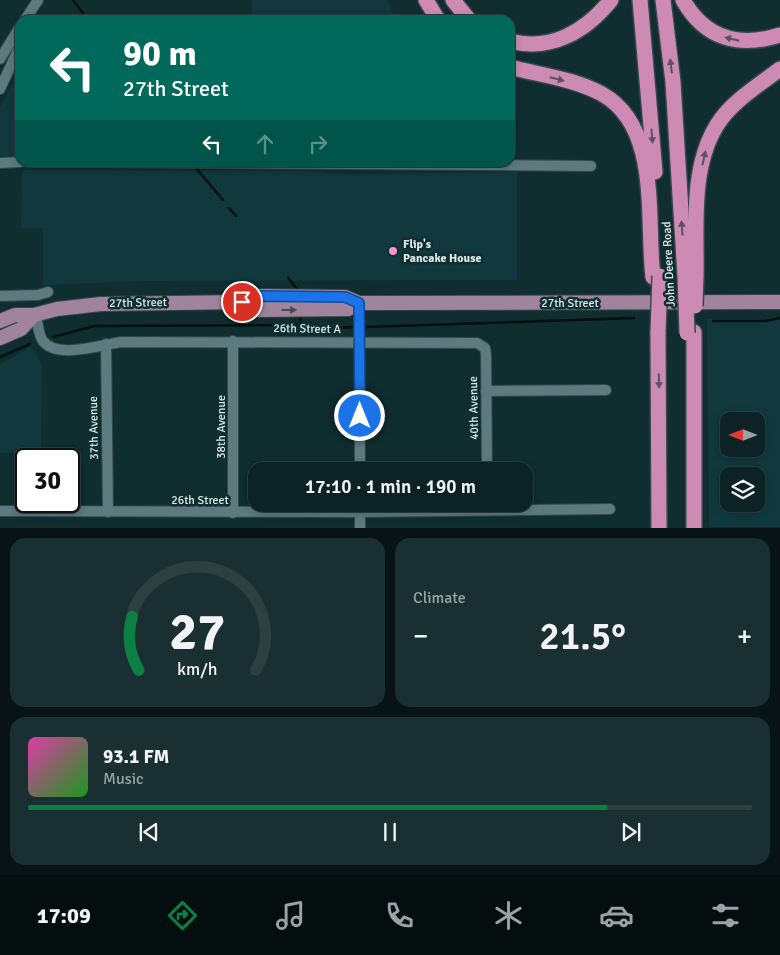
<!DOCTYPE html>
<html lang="en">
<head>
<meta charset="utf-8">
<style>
	body { margin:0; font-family:Signika,sans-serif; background:#1a2f31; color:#f1f3f6; height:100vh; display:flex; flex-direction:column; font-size:19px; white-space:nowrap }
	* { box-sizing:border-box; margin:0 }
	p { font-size:16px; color:#9aa4a6 }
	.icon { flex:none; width:28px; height:28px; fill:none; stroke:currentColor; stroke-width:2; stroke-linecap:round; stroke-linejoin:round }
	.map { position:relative; height:528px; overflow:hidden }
	.side { display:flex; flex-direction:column; gap:10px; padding:10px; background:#071314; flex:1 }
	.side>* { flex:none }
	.banner { position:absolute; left:15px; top:15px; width:500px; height:152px; border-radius:15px; box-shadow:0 2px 8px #0003,0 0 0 1px #2c3f41; background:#00695c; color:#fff; overflow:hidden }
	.needle { width:32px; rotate:270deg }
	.tools { position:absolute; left:720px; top:412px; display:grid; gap:10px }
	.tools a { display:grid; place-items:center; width:45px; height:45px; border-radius:10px; background:#0c2224; box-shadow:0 2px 8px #0003,0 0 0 1px #2c3f41; font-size:25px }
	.speed { position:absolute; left:15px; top:448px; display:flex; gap:10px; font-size:25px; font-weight:700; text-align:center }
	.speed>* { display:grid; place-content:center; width:65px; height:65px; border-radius:50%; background:#0c2224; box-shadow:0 2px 8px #0003,0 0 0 1px #2c3f41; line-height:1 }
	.speed .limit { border:2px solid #111; border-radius:8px; background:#fff; color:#111 }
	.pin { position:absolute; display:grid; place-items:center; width:42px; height:42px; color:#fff; margin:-21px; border:2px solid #fff; border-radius:50%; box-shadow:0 1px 5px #0007 }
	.me { position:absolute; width:55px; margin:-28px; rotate:0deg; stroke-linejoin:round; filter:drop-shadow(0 0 4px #0008) }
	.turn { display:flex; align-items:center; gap:18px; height:105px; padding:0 25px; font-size:22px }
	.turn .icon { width:65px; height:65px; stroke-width:2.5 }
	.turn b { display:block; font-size:35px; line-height:42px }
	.lanes { display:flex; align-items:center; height:48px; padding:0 25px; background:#0003; justify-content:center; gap:25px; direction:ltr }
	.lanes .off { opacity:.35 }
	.big { font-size:38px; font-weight:600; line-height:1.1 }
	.side .widget { flex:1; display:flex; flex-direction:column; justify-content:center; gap:8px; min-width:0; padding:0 18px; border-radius:15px; background:#1a2f31 }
	.side .dial { align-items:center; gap:0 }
	.dial svg { height:130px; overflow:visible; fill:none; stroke:#2c3f41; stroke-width:7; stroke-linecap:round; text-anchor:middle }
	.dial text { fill:#f1f3f6; stroke:none }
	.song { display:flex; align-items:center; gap:15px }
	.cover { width:60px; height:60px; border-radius:8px; background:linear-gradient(135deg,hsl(320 70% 55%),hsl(120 70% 35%)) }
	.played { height:5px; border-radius:2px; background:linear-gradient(90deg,#0b8043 80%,#2c3f41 80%) }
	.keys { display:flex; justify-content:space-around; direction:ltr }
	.heat { display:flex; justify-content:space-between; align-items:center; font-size:28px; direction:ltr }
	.side .tiles { flex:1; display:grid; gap:10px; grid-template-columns:1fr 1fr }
	.widget:last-child { grid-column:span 2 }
	.trip { position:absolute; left:248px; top:462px; width:285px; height:50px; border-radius:15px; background:#0c2224; box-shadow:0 2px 8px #0003,0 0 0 1px #2c3f41; font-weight:600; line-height:50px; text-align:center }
	.dock { display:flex; height:80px; justify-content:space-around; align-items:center; background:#050e0e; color:#9aa4a6 }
	.dock .icon { width:35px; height:35px }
	.dock .active { color:#0b8043 }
	.dock b { font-size:22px; color:#f1f3f6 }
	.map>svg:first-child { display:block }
	.built { fill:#10383d; fill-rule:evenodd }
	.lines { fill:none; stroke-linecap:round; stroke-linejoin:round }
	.stream { stroke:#021013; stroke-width:2.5 }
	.minor-casing { stroke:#34484b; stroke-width:12 }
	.major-casing { stroke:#34484b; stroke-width:16 }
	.highway-casing { stroke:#34484b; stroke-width:18 }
	.minor { stroke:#5d7a7f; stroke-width:10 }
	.major { stroke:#a0849e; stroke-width:14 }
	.highway { stroke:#cd8ab3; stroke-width:15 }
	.highway-bridge-casing { stroke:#34484b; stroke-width:18; stroke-linecap:butt }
	.highway-bridge { stroke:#cd8ab3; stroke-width:15 }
	.oneway { fill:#5c5264 }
	.oneway2 { fill:#424b56 }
	.route-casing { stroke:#114b97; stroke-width:12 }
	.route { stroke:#1a73e8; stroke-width:9 }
	.poi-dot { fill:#f590d1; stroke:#102d30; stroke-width:2 }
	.labels { text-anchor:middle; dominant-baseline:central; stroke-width:5; stroke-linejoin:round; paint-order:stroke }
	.poi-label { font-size:12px; font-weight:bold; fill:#d9e9eb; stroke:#102d30; text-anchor:start }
	.street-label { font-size:12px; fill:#d9e9eb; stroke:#102d30 }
</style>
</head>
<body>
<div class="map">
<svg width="780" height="528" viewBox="0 0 780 528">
	<rect width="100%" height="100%" fill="#102d30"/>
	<g class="built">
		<polygon points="252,0 387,0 396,20 252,20"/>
		<polygon points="20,70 20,156 0,156 0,108"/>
		<polygon points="22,170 305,171 361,174 517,172 517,280 149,281 43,285 43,228 21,228"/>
		<path d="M 707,319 L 780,319 L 780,527 L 709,527 ZM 756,421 L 756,449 L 729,449 L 729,421 ZM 756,476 L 756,504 L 729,504 L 729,476 Z"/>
		<polygon points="31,347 42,365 41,453 0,453 0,364"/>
	</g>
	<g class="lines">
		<g class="stream">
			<polyline points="73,0 88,20"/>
			<polyline points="196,168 223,200"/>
			<polyline points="229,208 236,216"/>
			<polyline points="288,278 299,291"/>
			<polyline points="300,317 301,327 306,330 352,327"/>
			<polyline points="713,321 765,321 780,318"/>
			<polyline points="364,327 634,318"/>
			<polyline points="53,337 94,326 301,325"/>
			<polyline points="0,357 30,344"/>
		</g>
		<defs>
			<g id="minor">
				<polyline points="25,20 38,0"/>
				<polyline points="0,59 20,27"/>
				<polyline points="0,89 20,46"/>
				<polyline points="111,162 591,166"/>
				<polyline points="0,163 20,162"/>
				<polyline points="0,296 38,295 48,292"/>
				<polyline points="359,303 360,471"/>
				<path d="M 36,315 C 38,323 38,335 43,341 C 57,360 103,344 122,342 L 477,343 L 485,348 L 486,354 L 487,471"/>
				<polyline points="106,344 108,512"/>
				<polyline points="486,391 606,390"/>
				<polyline points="0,511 360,512 610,509"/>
				<polyline points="233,513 233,341"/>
				<polyline points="360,528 360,504"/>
			</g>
			<g id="major">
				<polyline points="242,302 254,310 348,309 359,303"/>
				<polyline points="0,321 15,315 34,315 57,309 101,304 242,302 255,296 345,297 359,303 780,302"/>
				<polyline points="0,338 21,329 34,315"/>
			</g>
			<g id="highway">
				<polyline points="426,0 438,20"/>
				<polyline points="453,0 469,20"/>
				<polyline points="640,0 655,172"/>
				<polyline points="663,0 673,82 685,276"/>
				<path d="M 683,0 C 705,39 739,48 780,35"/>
				<path d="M 510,41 C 551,52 586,31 611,0"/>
				<path d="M 510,67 C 540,75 575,79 602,94 C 661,127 646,219 653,277"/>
				<path d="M 696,276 C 697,229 690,168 717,125 C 731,102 759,85 780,69"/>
				<polyline points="658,332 659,528"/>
				<polyline points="694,528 694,332"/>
			</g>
		</defs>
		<use href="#minor" class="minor-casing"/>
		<use href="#major" class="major-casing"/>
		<use href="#highway" class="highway-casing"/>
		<use href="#minor" class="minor"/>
		<use href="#major" class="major"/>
		<use href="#highway" class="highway"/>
		<defs>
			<g id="highway-bridge">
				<polyline points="685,276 687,333"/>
				<polyline points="695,306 696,276"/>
				<polyline points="658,332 660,276"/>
			</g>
		</defs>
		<use href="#highway-bridge" class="highway-bridge-casing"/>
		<use href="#highway-bridge" class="highway-bridge"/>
	</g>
	<defs><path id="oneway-solid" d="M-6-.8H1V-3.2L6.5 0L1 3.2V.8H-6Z" transform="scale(1.25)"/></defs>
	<g class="oneway">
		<use href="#oneway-solid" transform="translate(732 39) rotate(-167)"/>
		<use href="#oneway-solid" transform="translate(671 66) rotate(-97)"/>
		<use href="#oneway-solid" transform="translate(557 79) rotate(14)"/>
		<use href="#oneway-solid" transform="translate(652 136) rotate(86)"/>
		<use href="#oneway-solid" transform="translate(704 158) rotate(-78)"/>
		<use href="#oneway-solid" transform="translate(682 228) rotate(-94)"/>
		<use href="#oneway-solid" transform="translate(659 381) rotate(89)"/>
	</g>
	<use class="oneway2" href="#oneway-solid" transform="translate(289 310)"/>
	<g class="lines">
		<defs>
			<polyline id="route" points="242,302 255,296 345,297 359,303 360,416"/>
		</defs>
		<use href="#route" class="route-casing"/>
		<use href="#route" class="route"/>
	</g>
	<circle class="poi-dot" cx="393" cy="251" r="5"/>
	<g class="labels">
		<g class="poi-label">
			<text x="403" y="244">Flip's<tspan x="403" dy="14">Pancake House</tspan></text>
		</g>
		<g class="street-label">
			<text transform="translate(669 264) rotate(-93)">John Deere Road</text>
			<text transform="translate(138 303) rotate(-1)">27th Street</text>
			<text x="570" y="303">27th Street</text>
			<text transform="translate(307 329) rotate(1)">26th Street A</text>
			<text transform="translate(474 408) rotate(-91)">40th Avenue</text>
			<text transform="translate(221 427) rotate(-90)">38th Avenue</text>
			<text transform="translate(94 428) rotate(-91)">37th Avenue</text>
			<text x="200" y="500">26th Street</text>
		</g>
	</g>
</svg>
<div class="tools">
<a><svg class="needle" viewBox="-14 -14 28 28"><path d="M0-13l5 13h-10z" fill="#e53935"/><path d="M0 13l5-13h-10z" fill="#9aa4a6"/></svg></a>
<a><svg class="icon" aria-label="layers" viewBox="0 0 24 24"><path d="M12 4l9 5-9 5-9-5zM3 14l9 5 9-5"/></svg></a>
</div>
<div class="speed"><div class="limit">30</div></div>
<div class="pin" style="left:242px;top:302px;background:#d93025"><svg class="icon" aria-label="arrive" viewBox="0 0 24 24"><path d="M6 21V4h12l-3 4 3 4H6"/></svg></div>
<svg class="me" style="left:360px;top:416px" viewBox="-20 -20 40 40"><circle r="17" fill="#1a73e8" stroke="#fff" stroke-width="3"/><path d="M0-11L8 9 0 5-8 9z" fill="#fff"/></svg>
<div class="trip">17:10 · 1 min · 190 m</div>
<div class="banner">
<div class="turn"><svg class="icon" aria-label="left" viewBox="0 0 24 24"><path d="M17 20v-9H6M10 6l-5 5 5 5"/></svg><div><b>90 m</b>27th Street</div></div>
<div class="lanes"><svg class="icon" aria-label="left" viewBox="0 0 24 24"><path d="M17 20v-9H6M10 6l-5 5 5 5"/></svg><svg class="icon off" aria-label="ahead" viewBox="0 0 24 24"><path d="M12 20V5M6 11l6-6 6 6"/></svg><svg class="icon off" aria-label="right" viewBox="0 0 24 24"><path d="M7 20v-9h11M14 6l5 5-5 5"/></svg></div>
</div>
</div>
<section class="side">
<div class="tiles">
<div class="widget dial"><svg viewBox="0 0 100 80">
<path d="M14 69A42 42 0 1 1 86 69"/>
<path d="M14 69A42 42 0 0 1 10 36" stroke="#0b8043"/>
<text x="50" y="56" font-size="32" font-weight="700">27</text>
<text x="50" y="72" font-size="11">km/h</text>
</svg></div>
<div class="widget"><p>Climate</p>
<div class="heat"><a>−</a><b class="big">21.5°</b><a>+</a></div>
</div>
<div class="widget">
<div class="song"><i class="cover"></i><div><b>93.1 FM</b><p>Music</p></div></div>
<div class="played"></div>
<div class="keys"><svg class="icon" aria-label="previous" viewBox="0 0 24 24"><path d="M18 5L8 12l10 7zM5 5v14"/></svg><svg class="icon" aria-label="pause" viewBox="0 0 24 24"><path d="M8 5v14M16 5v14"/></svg><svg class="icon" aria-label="next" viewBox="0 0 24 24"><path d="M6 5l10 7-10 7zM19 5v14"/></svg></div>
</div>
</div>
</section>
<nav class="dock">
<b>17:09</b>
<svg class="icon active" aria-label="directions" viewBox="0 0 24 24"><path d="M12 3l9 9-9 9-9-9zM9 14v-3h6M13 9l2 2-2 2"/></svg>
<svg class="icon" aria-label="music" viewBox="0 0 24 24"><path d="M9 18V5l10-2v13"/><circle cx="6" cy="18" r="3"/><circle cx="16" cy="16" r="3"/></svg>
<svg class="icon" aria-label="phone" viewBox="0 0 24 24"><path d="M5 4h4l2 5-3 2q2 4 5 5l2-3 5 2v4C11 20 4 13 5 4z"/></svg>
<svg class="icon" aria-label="climate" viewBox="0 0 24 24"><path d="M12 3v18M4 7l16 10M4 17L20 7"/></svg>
<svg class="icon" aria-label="car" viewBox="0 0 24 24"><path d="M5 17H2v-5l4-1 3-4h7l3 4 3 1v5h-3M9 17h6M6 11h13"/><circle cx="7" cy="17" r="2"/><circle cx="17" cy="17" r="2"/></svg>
<svg class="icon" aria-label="filters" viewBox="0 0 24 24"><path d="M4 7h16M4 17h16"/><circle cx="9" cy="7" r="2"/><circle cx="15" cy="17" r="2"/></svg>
</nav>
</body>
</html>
